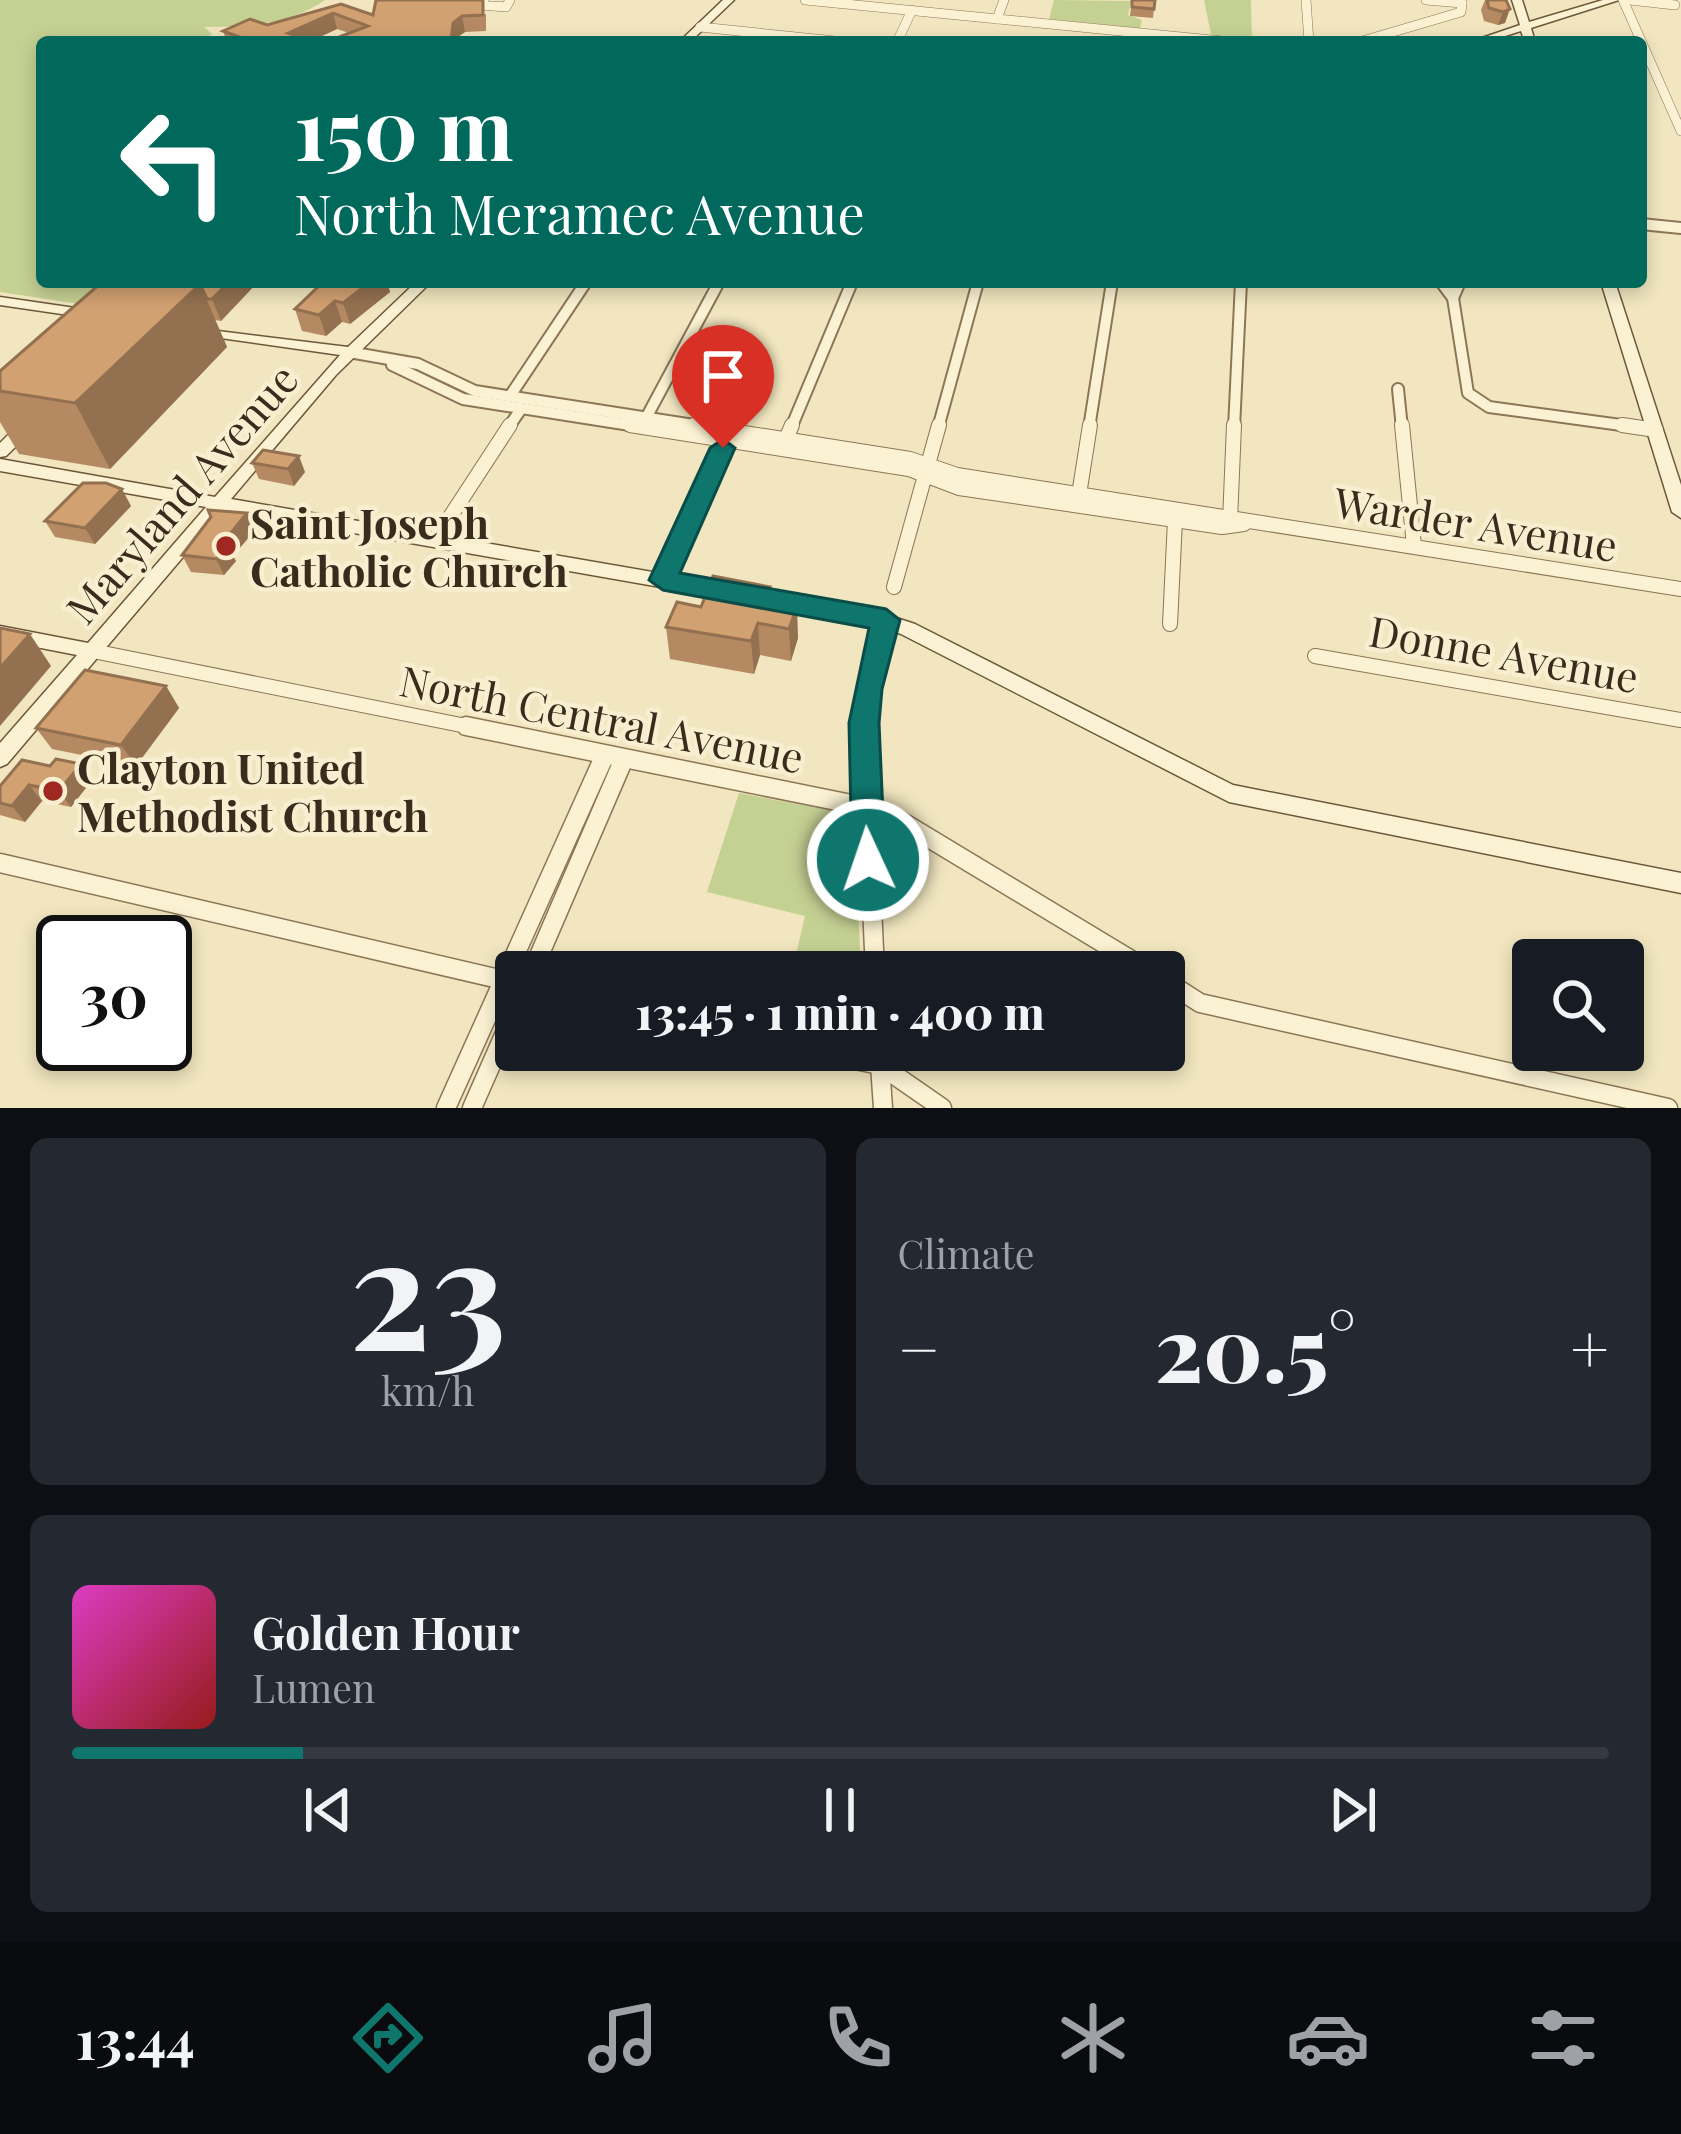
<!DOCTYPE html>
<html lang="en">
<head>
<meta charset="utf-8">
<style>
	body { margin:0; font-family:"Playfair Display",serif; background:#242831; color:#f1f3f6; height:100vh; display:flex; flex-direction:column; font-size:45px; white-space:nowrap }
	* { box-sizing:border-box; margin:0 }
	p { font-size:39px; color:#9ea1a6 }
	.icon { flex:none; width:66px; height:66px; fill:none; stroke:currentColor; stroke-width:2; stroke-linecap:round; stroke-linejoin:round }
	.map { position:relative; height:1108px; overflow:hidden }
	.sheet { display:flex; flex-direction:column; gap:30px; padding:30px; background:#0d0f14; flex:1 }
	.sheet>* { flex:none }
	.guide { position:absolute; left:36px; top:36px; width:1611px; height:252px; border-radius:12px; box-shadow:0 6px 18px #0003; background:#00695c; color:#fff; overflow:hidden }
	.buttons { position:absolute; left:1512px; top:939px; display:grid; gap:24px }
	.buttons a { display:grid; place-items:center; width:132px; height:132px; border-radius:12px; background:#171b24; box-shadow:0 6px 18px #0003; font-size:60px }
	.speed { position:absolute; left:36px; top:915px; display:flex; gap:24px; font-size:60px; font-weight:700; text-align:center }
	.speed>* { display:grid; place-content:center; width:156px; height:156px; border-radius:50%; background:#171b24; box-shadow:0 6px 18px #0003; line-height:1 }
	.speed .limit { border:6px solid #111; border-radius:18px; background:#fff; color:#111 }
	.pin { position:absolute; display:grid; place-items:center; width:102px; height:102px; color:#fff; margin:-123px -51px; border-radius:50% 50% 50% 0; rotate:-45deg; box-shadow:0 0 12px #0007 }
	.pin .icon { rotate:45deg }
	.me { position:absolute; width:132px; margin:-66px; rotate:357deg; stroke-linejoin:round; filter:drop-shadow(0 0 9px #0008) }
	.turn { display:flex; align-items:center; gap:42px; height:252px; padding:0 60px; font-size:54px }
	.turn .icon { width:156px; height:156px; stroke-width:2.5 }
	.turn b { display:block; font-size:84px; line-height:102px }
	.big { font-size:90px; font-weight:800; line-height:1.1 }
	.sheet .tile { flex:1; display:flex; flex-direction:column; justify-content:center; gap:18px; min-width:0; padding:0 42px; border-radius:18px; background:#242831 }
	.sheet .dial { align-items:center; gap:0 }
	.dial b { font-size:156px; line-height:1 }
	.song { display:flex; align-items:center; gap:36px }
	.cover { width:144px; height:144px; border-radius:18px; background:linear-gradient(135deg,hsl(310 70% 55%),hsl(0 70% 35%)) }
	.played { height:12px; border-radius:6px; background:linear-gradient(90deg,#0f766e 15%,#363941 15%) }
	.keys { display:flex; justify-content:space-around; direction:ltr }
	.heat { display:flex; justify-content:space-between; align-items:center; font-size:66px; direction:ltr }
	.sheet .tiles { flex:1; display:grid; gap:30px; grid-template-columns:1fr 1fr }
	.tile:last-child { grid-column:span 2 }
	.trip { position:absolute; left:495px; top:951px; width:690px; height:120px; border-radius:12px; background:#171b24; box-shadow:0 6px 18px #0003; font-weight:800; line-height:120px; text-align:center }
	.tabs { display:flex; height:192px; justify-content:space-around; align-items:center; background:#090b0e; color:#9ea1a6 }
	.tabs .icon { width:84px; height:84px }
	.tabs .active { color:#0f766e }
	.tabs b { font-size:54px; color:#f1f3f6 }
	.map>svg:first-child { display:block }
	.green { fill:#c5d093 }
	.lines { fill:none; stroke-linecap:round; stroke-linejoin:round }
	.street-far3-casing { stroke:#8c7656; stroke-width:10 }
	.street-far2-casing { stroke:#8c7656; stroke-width:14 }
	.street-far1-casing { stroke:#8c7656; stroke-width:16 }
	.street-casing { stroke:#8c7656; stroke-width:21 }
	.secondary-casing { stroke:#6d5739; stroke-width:3 }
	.street-far3 { stroke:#fbf2d3; stroke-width:9 }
	.street-far2 { stroke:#fbf2d3; stroke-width:10 }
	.street-far1 { stroke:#fbf2d3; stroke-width:14 }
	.street { stroke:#fbf2d3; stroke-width:18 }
	.secondary { fill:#fbf2d3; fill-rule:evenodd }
	.wall { fill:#b58a62 }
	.shaded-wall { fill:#937150 }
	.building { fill:#d2a172; stroke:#937150; stroke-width:3 }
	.route { fill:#0f766e; stroke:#0a4d48; stroke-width:3 }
	.poi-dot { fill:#9f2921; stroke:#f8efd0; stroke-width:4.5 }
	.labels { text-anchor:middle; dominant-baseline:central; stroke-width:9; stroke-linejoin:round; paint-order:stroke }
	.street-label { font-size:42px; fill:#3a2c1c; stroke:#f8efd0 }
	.poi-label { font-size:42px; font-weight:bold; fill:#3a2c1c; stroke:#f8efd0; text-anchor:start }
</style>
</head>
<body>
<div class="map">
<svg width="1681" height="1108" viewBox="0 0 1681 1108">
	<rect width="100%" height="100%" fill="#f1e6bf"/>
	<g class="green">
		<path d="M 0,0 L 325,0 C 289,25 247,27 204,27 L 212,34 L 203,42 L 42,42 L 42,282 L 167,282 L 99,307 L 0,292 Z"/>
		<polygon points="1054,0 1131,1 1128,15 1142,20 1140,28 1049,19"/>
		<polygon points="1204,0 1251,0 1252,42 1212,39"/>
		<polygon points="739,793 844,813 854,825 861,972 792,972 805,916 707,892"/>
	</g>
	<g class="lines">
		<defs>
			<g id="street-far3">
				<polyline points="484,0 480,5 506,7 510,0"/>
				<polyline points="805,0 1232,42"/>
				<polyline points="1306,0 1309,42"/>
				<polyline points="1426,0 1462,3"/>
				<polyline points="1623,0 1681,131"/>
				<polyline points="1630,0 1675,5"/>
				<polyline points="997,19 1004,0"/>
				<polyline points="700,27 845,42"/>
				<polyline points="897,42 912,10"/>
				<polyline points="1359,42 1461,12 1462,3"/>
			</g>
			<g id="street-far2">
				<polyline points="1641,224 1681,228"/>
				<polyline points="1441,282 1453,298"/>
				<polyline points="1460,282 1453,298 1468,393 1489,407 1643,428"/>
				<polyline points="349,352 418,364 475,391 713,428"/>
				<polyline points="392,365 463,399 649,428"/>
				<polyline points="1398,389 1402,428"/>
				<polyline points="510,396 586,282"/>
				<polyline points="646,418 719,282"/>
				<polyline points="508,428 521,409"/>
				<polyline points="791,428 852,282"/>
				<polyline points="938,428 978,282"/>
				<polyline points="1089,428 1112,282"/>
				<polyline points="1234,428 1241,282"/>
			</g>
			<g id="street-far1">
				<polyline points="630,425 909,469 959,488 1222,527 1244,524"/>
				<polyline points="694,425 910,459 957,475 1681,589"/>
				<polyline points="1402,425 1414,546"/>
				<polyline points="1622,425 1656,430"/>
				<polyline points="786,439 792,425"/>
				<polyline points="1078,501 1090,425"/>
				<polyline points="1230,521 1234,425"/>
				<polyline points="435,540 510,425"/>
				<polyline points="663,579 726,441"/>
				<polyline points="894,587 939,425"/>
				<polyline points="1170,624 1175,520"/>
				<polyline points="93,651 481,729"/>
				<polyline points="1315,656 1681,720"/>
				<polyline points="864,729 867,689 885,620"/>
			</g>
			<g id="street">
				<polyline points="466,726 866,807 899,820 1151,972"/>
				<polyline points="864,726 875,972"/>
				<polyline points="0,863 516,983"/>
				<polyline points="532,972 623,761"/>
				<polyline points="1164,980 1200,1003 1668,1108"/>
				<polyline points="804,1050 880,1065 942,1108"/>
				<polyline points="879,1050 883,1108"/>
				<polyline points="446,1108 604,757"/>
				<polyline points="472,1108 516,1008"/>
			</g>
			<g id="secondary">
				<polygon points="723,0 734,0 690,42 679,42"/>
				<polygon points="1512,0 1522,0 1529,22 1603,0 1619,0 1531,28 1535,42 1525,42 1521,31 1486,42 1470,42 1520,25"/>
				<polygon points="416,282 431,282 336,375 231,499 872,610 915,624 1233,785 1681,873 1681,893 1229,802 901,634 871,624 223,510 7,764 0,767 0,743 77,655 0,640 0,626 88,643 206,507 0,471 0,459 215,497 340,355 199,335 192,331 194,328 348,347"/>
				<polygon points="1601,282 1615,282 1681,485 1681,518 1672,512"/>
				<polygon points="0,297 89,310 96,314 89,318 0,305"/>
				<polygon points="29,419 35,420 37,424 35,428 6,456 0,457 0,443 23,420"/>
			</g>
		</defs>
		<use href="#street-far3" class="street-far3-casing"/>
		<use href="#street-far2" class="street-far2-casing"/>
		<use href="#street-far1" class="street-far1-casing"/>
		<use href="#street" class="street-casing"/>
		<use href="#secondary" class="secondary-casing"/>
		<use href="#street-far3" class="street-far3"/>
		<use href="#street-far2" class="street-far2"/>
		<use href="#street-far1" class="street-far1"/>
		<use href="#street" class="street"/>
		<use href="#secondary" class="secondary"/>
	</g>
	<g class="wall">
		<polygon points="1132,0 1155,0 1153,18 1130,16"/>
		<polygon points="1485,0 1506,0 1505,23 1498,25 1484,21 1481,10"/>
		<polygon points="341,4 373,15 486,14 486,31 465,32 456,38 456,42 326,42 349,33 337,29 310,41 313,42 227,42 223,31 267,25"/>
		<polygon points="102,282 258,282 221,321 215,320 227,347 110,469 19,454 0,422 0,371"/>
		<polygon points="323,282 387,282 390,292 350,324 342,322 326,336 302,331 295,309"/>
		<polygon points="252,463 305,472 294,486 259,479"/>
		<polygon points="131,506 95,544 55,537 45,521"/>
		<polygon points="247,513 255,530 233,556 236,561 224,575 191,572 182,555"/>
		<polygon points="770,587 771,601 798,638 791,661 760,655 754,674 670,659 666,627 701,607"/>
		<polygon points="166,686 179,708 136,766 52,749 36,728"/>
		<polygon points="81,764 92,780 71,807 42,801 25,822 0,815 0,786 50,766"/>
	</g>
	<g class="shaded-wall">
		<polygon points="1510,9 1505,23 1498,25 1503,12"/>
		<polygon points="333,13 337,29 309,42 288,33"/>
		<polygon points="462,16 465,32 456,38 456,42 452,42 453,23"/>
		<polygon points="229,282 258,282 221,321 212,299"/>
		<polygon points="370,282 387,282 390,292 350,324 343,303"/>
		<polygon points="200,284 227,347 110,469 75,403"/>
		<polygon points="335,301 342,322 326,336 319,315"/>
		<polygon points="299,456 305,472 294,486 288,469"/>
		<polygon points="122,489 131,506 95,544 85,528"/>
		<polygon points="247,513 255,530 233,556 236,561 224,575 216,559 222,544"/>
		<polygon points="797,606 798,638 791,661 789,629"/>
		<polygon points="758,623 760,655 754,674 751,641"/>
		<polygon points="30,634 51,666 0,726 0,668"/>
		<polygon points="166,686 179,708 136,766 121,745"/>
		<polygon points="81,764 92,780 71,807 59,791"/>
		<polygon points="29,785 42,801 25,822 12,806"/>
	</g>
	<g class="building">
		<polygon points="376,0 483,0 483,15 462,16 453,23 451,41 326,42 368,26 333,13 288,33 313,42 253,42 223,31 250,19 267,25 341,4 373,15"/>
		<polygon points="1132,0 1155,0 1154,9 1132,7"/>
		<polygon points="1487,0 1506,0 1510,9 1503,12 1489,8"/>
		<polygon points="102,282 200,284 75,403 0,391 0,371"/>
		<polygon points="189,282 229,282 212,299 207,299 200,284"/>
		<polygon points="323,282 370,282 343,303 335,301 319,315 295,309"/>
		<polygon points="263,450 299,456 288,469 252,463"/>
		<polygon points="83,483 106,483 122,489 85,528 45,521"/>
		<polygon points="208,510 247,513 222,544 228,545 216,559 182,555 211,517"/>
		<polygon points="713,576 770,587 765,600 797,606 789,629 758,623 751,641 666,627 677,602 701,607"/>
		<polygon points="0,628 30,634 0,668"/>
		<polygon points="85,670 166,686 121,745 36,728"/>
		<polygon points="56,759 81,764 59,791 29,785 12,806 0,803 0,786 22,760 50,766"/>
	</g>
	<polygon class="route" points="723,439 735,448 680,573 886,609 900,620 882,689 879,723 885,860 880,871 868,875 857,871 852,860 849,723 869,628 663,590 649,580 710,448"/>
	<g class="poi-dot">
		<circle cx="226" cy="546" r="12"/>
		<circle cx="53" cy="791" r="12"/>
	</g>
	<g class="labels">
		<g class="street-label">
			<text transform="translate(181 493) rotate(-49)">Maryland Avenue</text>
			<text transform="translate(1476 523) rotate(9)">Warder Avenue</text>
			<text transform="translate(1504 653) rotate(10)">Donne Avenue</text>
			<text transform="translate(602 718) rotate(11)">North Central Avenue</text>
		</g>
		<g class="poi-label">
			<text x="250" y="522">Saint Joseph<tspan x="250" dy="48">Catholic Church</tspan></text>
			<text x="77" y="767">Clayton United<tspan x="77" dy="48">Methodist Church</tspan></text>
		</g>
	</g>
</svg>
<div class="buttons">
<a><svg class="icon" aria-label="search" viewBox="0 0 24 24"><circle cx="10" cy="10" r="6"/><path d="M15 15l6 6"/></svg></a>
</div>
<div class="speed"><div class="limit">30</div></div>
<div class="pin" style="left:723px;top:448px;background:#d93025"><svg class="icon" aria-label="arrive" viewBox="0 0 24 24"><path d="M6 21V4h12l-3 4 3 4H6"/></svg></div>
<svg class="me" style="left:868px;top:860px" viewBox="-20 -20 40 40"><circle r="17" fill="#0f766e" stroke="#fff" stroke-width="3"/><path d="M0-11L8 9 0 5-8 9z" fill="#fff"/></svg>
<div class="trip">13:45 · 1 min · 400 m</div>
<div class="guide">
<div class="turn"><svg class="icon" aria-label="left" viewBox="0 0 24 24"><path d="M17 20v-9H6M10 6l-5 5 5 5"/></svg><div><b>150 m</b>North Meramec Avenue</div></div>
</div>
</div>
<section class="sheet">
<div class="tiles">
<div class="tile dial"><b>23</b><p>km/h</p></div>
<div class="tile"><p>Climate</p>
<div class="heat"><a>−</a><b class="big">20.5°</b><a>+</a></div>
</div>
<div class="tile">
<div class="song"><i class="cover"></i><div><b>Golden Hour</b><p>Lumen</p></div></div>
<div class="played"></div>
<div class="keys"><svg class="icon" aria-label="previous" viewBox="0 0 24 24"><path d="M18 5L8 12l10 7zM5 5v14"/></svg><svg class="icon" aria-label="pause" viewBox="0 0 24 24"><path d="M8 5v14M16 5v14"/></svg><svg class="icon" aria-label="next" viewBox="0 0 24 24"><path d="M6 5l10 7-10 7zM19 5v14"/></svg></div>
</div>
</div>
</section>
<nav class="tabs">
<b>13:44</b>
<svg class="icon active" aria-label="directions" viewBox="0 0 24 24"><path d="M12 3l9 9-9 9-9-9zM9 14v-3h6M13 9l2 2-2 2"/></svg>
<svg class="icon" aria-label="music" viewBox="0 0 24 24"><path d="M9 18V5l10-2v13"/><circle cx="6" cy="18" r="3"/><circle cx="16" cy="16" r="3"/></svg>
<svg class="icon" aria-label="phone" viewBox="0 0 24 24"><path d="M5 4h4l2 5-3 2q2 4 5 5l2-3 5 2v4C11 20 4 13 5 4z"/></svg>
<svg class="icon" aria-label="climate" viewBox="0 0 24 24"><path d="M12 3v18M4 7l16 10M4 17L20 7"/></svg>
<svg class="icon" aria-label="car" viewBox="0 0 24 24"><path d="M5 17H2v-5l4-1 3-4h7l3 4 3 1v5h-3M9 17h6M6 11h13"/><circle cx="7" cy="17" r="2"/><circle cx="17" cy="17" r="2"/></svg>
<svg class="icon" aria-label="filters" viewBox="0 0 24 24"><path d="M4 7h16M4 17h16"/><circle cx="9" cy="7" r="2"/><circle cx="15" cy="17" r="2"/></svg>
</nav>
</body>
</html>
